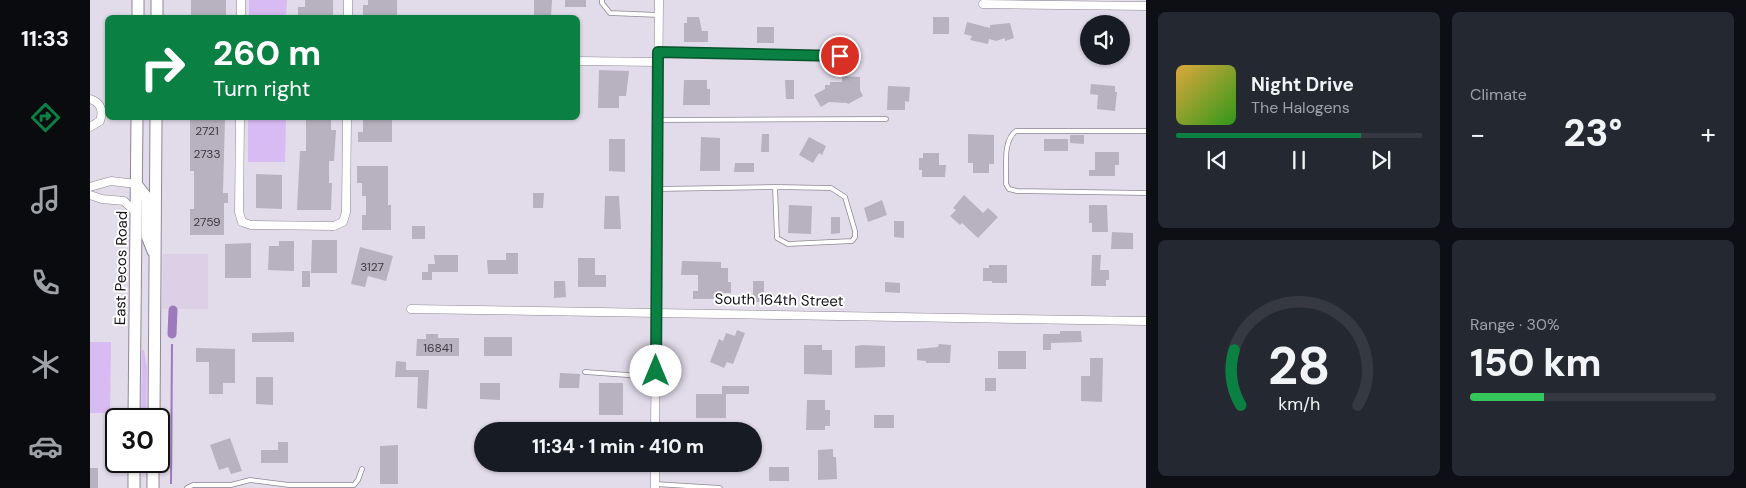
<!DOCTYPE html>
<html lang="en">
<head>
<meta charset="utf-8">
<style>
	body { margin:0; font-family:"DM Sans",sans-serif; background:#242831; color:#f1f3f6; height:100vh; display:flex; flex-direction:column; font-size:19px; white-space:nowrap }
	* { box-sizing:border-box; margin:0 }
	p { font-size:16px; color:#9ea1a6 }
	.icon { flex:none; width:28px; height:28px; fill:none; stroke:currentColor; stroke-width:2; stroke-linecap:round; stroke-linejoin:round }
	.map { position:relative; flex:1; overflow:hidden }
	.panel { display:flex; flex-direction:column; gap:12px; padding:12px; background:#0d0f14; width:600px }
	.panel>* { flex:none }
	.top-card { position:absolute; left:15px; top:15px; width:475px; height:105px; border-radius:8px; box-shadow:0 1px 4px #0004; background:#0b8043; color:#fff; overflow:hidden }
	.buttons { position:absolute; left:990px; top:15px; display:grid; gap:10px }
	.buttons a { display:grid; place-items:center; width:50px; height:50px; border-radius:50%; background:#171b24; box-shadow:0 1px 4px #0004; font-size:25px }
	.speed { position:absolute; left:15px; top:408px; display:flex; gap:10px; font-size:25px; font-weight:700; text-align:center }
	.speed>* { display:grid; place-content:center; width:65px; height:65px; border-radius:50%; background:#171b24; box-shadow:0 1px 4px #0004; line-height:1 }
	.speed .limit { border:2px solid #111; border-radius:8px; background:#fff; color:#111 }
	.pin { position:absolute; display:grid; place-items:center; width:42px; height:42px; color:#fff; margin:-21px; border:2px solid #fff; border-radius:50%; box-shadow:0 1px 5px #0007 }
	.me { position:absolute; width:55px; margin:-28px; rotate:0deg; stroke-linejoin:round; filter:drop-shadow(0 0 4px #0008) }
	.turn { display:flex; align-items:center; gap:18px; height:105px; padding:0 25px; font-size:22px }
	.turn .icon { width:65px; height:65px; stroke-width:2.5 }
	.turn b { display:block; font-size:35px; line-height:42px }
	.big { font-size:38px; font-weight:800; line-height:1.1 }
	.panel .card { flex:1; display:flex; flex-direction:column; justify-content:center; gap:8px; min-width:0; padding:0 18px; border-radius:8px; background:#242831 }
	.panel .dial { align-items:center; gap:0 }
	.dial svg { height:130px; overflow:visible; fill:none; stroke:#363941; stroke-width:7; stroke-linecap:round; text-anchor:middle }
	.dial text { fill:#f1f3f6; stroke:none }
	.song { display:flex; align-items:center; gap:15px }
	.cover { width:60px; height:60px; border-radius:8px; background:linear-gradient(135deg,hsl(40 70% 55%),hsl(110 70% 35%)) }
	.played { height:5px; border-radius:2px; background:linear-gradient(90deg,#0b8043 75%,#363941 75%) }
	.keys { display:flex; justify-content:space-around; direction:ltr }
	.heat { display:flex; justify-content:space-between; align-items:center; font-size:28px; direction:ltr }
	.charge { height:8px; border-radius:4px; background:linear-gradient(90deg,#34c759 30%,#363941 0) }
	.panel .tiles { flex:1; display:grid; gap:12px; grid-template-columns:repeat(2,1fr) }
	.trip { position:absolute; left:384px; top:422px; width:288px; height:50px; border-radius:25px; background:#171b24; box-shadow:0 1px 4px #0004; font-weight:800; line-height:50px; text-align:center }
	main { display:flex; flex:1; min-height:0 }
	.dock { display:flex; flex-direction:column; width:90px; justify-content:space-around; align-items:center; background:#090b0e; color:#9ea1a6 }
	.dock .icon { width:35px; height:35px }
	.dock .on { color:#0b8043 }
	.dock b { font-size:22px; color:#f1f3f6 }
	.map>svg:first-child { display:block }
	.built { fill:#dbd0e6 }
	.green { fill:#d8bbf3 }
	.water { fill:#9d7abd }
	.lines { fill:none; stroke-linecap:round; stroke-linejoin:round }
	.canal { stroke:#9d7abd; stroke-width:9 }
	.building { fill:#b8b1bf }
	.service-casing { stroke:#8e8795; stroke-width:5.5 }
	.minor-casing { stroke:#8e8795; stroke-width:9 }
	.secondary-casing { stroke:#8e8795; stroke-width:13 }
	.service { stroke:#fff; stroke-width:4 }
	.minor { stroke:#fff; stroke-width:8 }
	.secondary { stroke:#fff; stroke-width:11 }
	.route-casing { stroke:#07532c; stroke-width:12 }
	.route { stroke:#0b8043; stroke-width:9 }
	.labels { text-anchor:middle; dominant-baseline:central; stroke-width:4; stroke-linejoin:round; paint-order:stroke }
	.number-label { font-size:12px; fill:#3d3940 }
	.street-label { font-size:15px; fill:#141116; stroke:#fff }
</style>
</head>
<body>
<main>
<nav class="dock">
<b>11:33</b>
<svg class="icon on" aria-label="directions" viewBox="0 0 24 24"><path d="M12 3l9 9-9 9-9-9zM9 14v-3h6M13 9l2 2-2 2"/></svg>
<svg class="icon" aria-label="music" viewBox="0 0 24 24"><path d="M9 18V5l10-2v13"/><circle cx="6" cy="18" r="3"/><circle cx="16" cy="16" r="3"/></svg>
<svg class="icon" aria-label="phone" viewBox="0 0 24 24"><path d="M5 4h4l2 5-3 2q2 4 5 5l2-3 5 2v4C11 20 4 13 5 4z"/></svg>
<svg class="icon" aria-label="climate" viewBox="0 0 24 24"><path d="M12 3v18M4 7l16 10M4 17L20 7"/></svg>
<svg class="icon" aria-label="car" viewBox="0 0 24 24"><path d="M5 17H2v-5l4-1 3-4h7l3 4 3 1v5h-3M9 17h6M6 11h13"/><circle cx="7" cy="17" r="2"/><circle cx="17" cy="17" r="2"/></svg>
</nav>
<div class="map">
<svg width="1056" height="488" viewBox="0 0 1056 488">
	<rect width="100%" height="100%" fill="#e2dbea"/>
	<polygon class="built" points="73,254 118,254 118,309 72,309"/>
	<g class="green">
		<polygon points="159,0 197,0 196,17 159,17"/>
		<polygon points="158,118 196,118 195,162 158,162"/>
		<polygon points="0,342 21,342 20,413 0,413"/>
		<polygon points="52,350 54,350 57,368 56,419 51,419"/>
	</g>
	<polygon class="water" points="81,344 83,344 82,484 80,484"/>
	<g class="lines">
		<polyline class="canal" points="82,334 83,310"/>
	</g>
	<g class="building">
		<rect x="101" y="0" width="35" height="18"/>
		<polygon points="215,0 243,0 243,18 208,18 208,7 215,7"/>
		<polygon points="278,0 307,0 307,15 273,15 273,5 278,5"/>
		<polygon points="444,0 462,0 461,16 444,16"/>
		<rect x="475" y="0" width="21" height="7"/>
		<polygon points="597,17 609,17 612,31 618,31 618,42 594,42 594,23 597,23"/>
		<rect x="843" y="17" width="16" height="17"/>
		<polygon points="877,22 900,28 900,25 920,23 924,38 915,41 915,38 906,41 899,39 898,44 880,40 882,36 874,34"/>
		<rect x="667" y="27" width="17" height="16"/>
		<polygon points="509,70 539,71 536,96 529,96 529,108 508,108"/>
		<polygon points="752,76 770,77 770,90 773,96 758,104 757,103 739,102 731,107 724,95 735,89 735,85 740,85 740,82 752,82"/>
		<polygon points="594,80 617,80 617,89 620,89 620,105 593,105"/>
		<polygon points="695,80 704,80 704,99 696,99"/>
		<polygon points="1001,84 1025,86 1025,92 1027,92 1025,111 1007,109 1008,95 1000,94"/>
		<polygon points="798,86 820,87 819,102 815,101 815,110 797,110"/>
		<polygon points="100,118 135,118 133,193 138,193 138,203 134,203 134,235 100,235 100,209 104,209 104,171 100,171"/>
		<polygon points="273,118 302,118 302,142 268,142 268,132 273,132"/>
		<polygon points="216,119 241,119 241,130 246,130 244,161 239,161 239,183 242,183 241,210 207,210 210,151 216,151"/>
		<polygon points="672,134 679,134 679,152 671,152"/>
		<polygon points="878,134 904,135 904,164 899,164 899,173 883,173 883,163 878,163"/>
		<polygon points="980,135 994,135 994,144 980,143"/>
		<polygon points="611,137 630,138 630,171 610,171"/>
		<polygon points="719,137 736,146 732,155 729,153 723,163 709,155"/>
		<polygon points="519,139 535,139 535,172 519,171"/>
		<rect x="954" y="139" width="24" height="12"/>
		<polygon points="1005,152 1029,152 1029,165 1025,165 1025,176 999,176 999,170 1005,170"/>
		<polygon points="833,153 849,153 849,165 856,165 855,177 832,177 832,170 829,170 829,158 833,158"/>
		<polygon points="645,163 664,163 664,172 644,172"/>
		<polygon points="267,166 298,166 298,205 301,205 301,230 272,230 272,215 276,215 276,196 272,196 272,183 267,183"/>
		<polygon points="166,174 192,175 192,209 166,208"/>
		<polygon points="443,193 454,193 453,208 443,208"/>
		<polygon points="874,195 893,213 898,208 908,217 888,238 872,223 870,225 860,216 866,210 863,208"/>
		<polygon points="515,196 529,196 531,229 514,229"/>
		<polygon points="792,200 797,215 778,222 774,208"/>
		<polygon points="699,205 722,206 721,234 698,233"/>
		<polygon points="999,205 1017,205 1018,232 1002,232 1002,223 999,223"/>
		<polygon points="741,217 750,217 750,233 741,234"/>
		<polygon points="804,221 814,221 814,238 804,237"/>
		<rect x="322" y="226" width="13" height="13"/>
		<polygon points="1022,232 1043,233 1043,249 1021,249"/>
		<polygon points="222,240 247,240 247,273 221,273"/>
		<polygon points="189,241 204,241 204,271 178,270 179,246 189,246"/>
		<polygon points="161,243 161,278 135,278 135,244"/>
		<polygon points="270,247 303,256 296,281 278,276 275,287 261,284"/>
		<polygon points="416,253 428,253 428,274 398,274 397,260 416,260"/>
		<polygon points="344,255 368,255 368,272 342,272 342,280 332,280 332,272 338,272 338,264 345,264"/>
		<polygon points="1002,255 1011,255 1010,270 1019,270 1019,280 1016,280 1016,286 1001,286"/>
		<polygon points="488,258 505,258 505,275 516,275 516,287 488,287"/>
		<polygon points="592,261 631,262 631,268 638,268 638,282 641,282 641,293 634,293 634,299 603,299 603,291 608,291 608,275 591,275"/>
		<polygon points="899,265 917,265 917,283 902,283 902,281 893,281 893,268 899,268"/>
		<rect x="212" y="271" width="8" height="16"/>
		<polygon points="464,281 475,281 476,297 464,298"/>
		<rect x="663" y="281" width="11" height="21"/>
		<polygon points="795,282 810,283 810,293 795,292"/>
		<polygon points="647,330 655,333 643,364 637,362 634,368 620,362 629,339 633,341 636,333 645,336"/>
		<polygon points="970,331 991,331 992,342 961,343 961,350 953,350 953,334 970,334"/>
		<polygon points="204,332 204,342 162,342 162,333"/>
		<polygon points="336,334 348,334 348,338 369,338 369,356 326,356 327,339 336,339"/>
		<rect x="394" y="337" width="28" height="19"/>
		<polygon points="849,344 861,345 860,363 836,363 836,361 827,360 827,349 848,347"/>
		<polygon points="714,345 732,345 732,350 742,350 742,375 714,374"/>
		<polygon points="772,345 795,346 795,367 765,368 765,346"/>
		<polygon points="106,348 145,349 145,383 133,383 133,394 119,394 119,362 106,362"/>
		<rect x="908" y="351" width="28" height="18"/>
		<polygon points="1000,358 1013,358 1012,402 991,401 991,376 1000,376"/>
		<polygon points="306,361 316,362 316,370 339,370 337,409 327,408 328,377 305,377"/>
		<polygon points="470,373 490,374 489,388 469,388"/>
		<polygon points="166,377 183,377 183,405 166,404"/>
		<rect x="895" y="378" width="11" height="13"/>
		<polygon points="390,383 410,383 410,400 390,399"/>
		<rect x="509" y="383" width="24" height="32"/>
		<polygon points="632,386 659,386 659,394 636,394 636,418 606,418 606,394 632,394"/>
		<polygon points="717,400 735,400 735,410 740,410 740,426 735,426 735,430 716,430"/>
		<rect x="784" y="415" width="20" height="13"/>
		<polygon points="140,438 152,471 141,474 138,467 129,470 120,445"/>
		<polygon points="188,442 198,442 198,463 171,463 171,450 188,450"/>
		<polygon points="308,445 308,484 290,484 290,446"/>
		<polygon points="743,449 743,457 746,457 747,479 728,480 728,450"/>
		<rect x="679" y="467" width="20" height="14"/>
		<rect x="0" y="468" width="8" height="20"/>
	</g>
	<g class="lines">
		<defs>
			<g id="service">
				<polyline points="512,0 512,3 520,13 569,15"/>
				<polyline points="569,52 750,56"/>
				<polyline points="568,120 796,119"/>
				<path d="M 1056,131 L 926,131 C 912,141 917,168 916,184 L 919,189 L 927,191 L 1056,193"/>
				<polyline points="567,189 685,187 687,238 698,244 762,241 765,237 765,231 755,197 741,188 685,187"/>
				<polyline points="495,372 566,377"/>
				<polyline points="565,484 630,488"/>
				<polyline points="97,488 103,485 141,485 160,480 199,485 264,485 268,480 272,469"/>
			</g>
			<g id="minor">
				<polyline points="893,4 1056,6"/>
				<polyline points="151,18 151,0"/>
				<polyline points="258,18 258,0"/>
				<polyline points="488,61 568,62"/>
				<path d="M 0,99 C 10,102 14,110 10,121 L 0,127"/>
				<polyline points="150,118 149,212 152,222 161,225 244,226 253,222 256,212 257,118"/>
				<polyline points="0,187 21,181 46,184"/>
				<polyline points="0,195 12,199 34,201 46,213"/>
				<polyline points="321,309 1056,321"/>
				<polyline points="565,431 569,0"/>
				<polyline points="565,488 565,464"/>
			</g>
			<g id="secondary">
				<polyline points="48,18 48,0"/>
				<polyline points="67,18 67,0"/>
				<polyline points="46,184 57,198 57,236 63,251"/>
				<polyline points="44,419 47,118"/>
				<polyline points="64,419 66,118"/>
				<polyline points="44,488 44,461"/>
				<polyline points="63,488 63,461"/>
			</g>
		</defs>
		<use href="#service" class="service-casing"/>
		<use href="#minor" class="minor-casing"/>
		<use href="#secondary" class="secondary-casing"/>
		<use href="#service" class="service"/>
		<use href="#minor" class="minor"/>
		<use href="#secondary" class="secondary"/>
	</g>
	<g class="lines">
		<defs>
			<polyline id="route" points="566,371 568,52 750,56"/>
		</defs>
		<use href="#route" class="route-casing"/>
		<use href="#route" class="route"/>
	</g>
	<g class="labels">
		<g class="number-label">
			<text x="117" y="131">2721</text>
			<text x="117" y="154">2733</text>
			<text x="117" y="222">2759</text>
			<text x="282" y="267">3127</text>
			<text x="348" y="348">16841</text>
		</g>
		<g class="street-label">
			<text transform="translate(31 268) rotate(-89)">East Pecos Road</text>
			<text transform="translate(689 300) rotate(1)">South 164th Street</text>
		</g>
	</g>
</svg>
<div class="buttons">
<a><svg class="icon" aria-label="sound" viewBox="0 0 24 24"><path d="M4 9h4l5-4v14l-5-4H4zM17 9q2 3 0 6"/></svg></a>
</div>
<div class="speed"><div class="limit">30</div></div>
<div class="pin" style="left:750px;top:56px;background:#d93025"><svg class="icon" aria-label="arrive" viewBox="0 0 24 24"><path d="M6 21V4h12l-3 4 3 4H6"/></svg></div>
<svg class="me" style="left:566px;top:371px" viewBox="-20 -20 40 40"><circle r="19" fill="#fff"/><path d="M0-13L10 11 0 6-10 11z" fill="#0b8043"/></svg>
<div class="trip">11:34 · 1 min · 410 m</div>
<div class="top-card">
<div class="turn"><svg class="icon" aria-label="right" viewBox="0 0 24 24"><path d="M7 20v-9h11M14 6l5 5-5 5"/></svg><div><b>260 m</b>Turn right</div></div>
</div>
</div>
<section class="panel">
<div class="tiles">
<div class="card">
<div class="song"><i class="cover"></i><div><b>Night Drive</b><p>The Halogens</p></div></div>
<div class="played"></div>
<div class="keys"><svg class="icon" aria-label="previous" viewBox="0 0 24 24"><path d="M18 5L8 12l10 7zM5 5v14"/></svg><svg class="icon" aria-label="pause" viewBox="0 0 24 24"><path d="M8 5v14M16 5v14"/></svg><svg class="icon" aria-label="next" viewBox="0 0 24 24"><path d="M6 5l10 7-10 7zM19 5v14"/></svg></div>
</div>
<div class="card"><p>Climate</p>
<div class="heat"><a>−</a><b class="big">23°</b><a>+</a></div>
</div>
<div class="card dial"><svg viewBox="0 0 100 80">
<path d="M14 69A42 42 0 1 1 86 69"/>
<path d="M14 69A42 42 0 0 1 10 35" stroke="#0b8043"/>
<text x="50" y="56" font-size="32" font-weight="700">28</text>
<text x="50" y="72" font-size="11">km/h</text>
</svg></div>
<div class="card"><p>Range · 30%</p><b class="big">150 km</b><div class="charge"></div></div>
</div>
</section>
</main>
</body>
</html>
